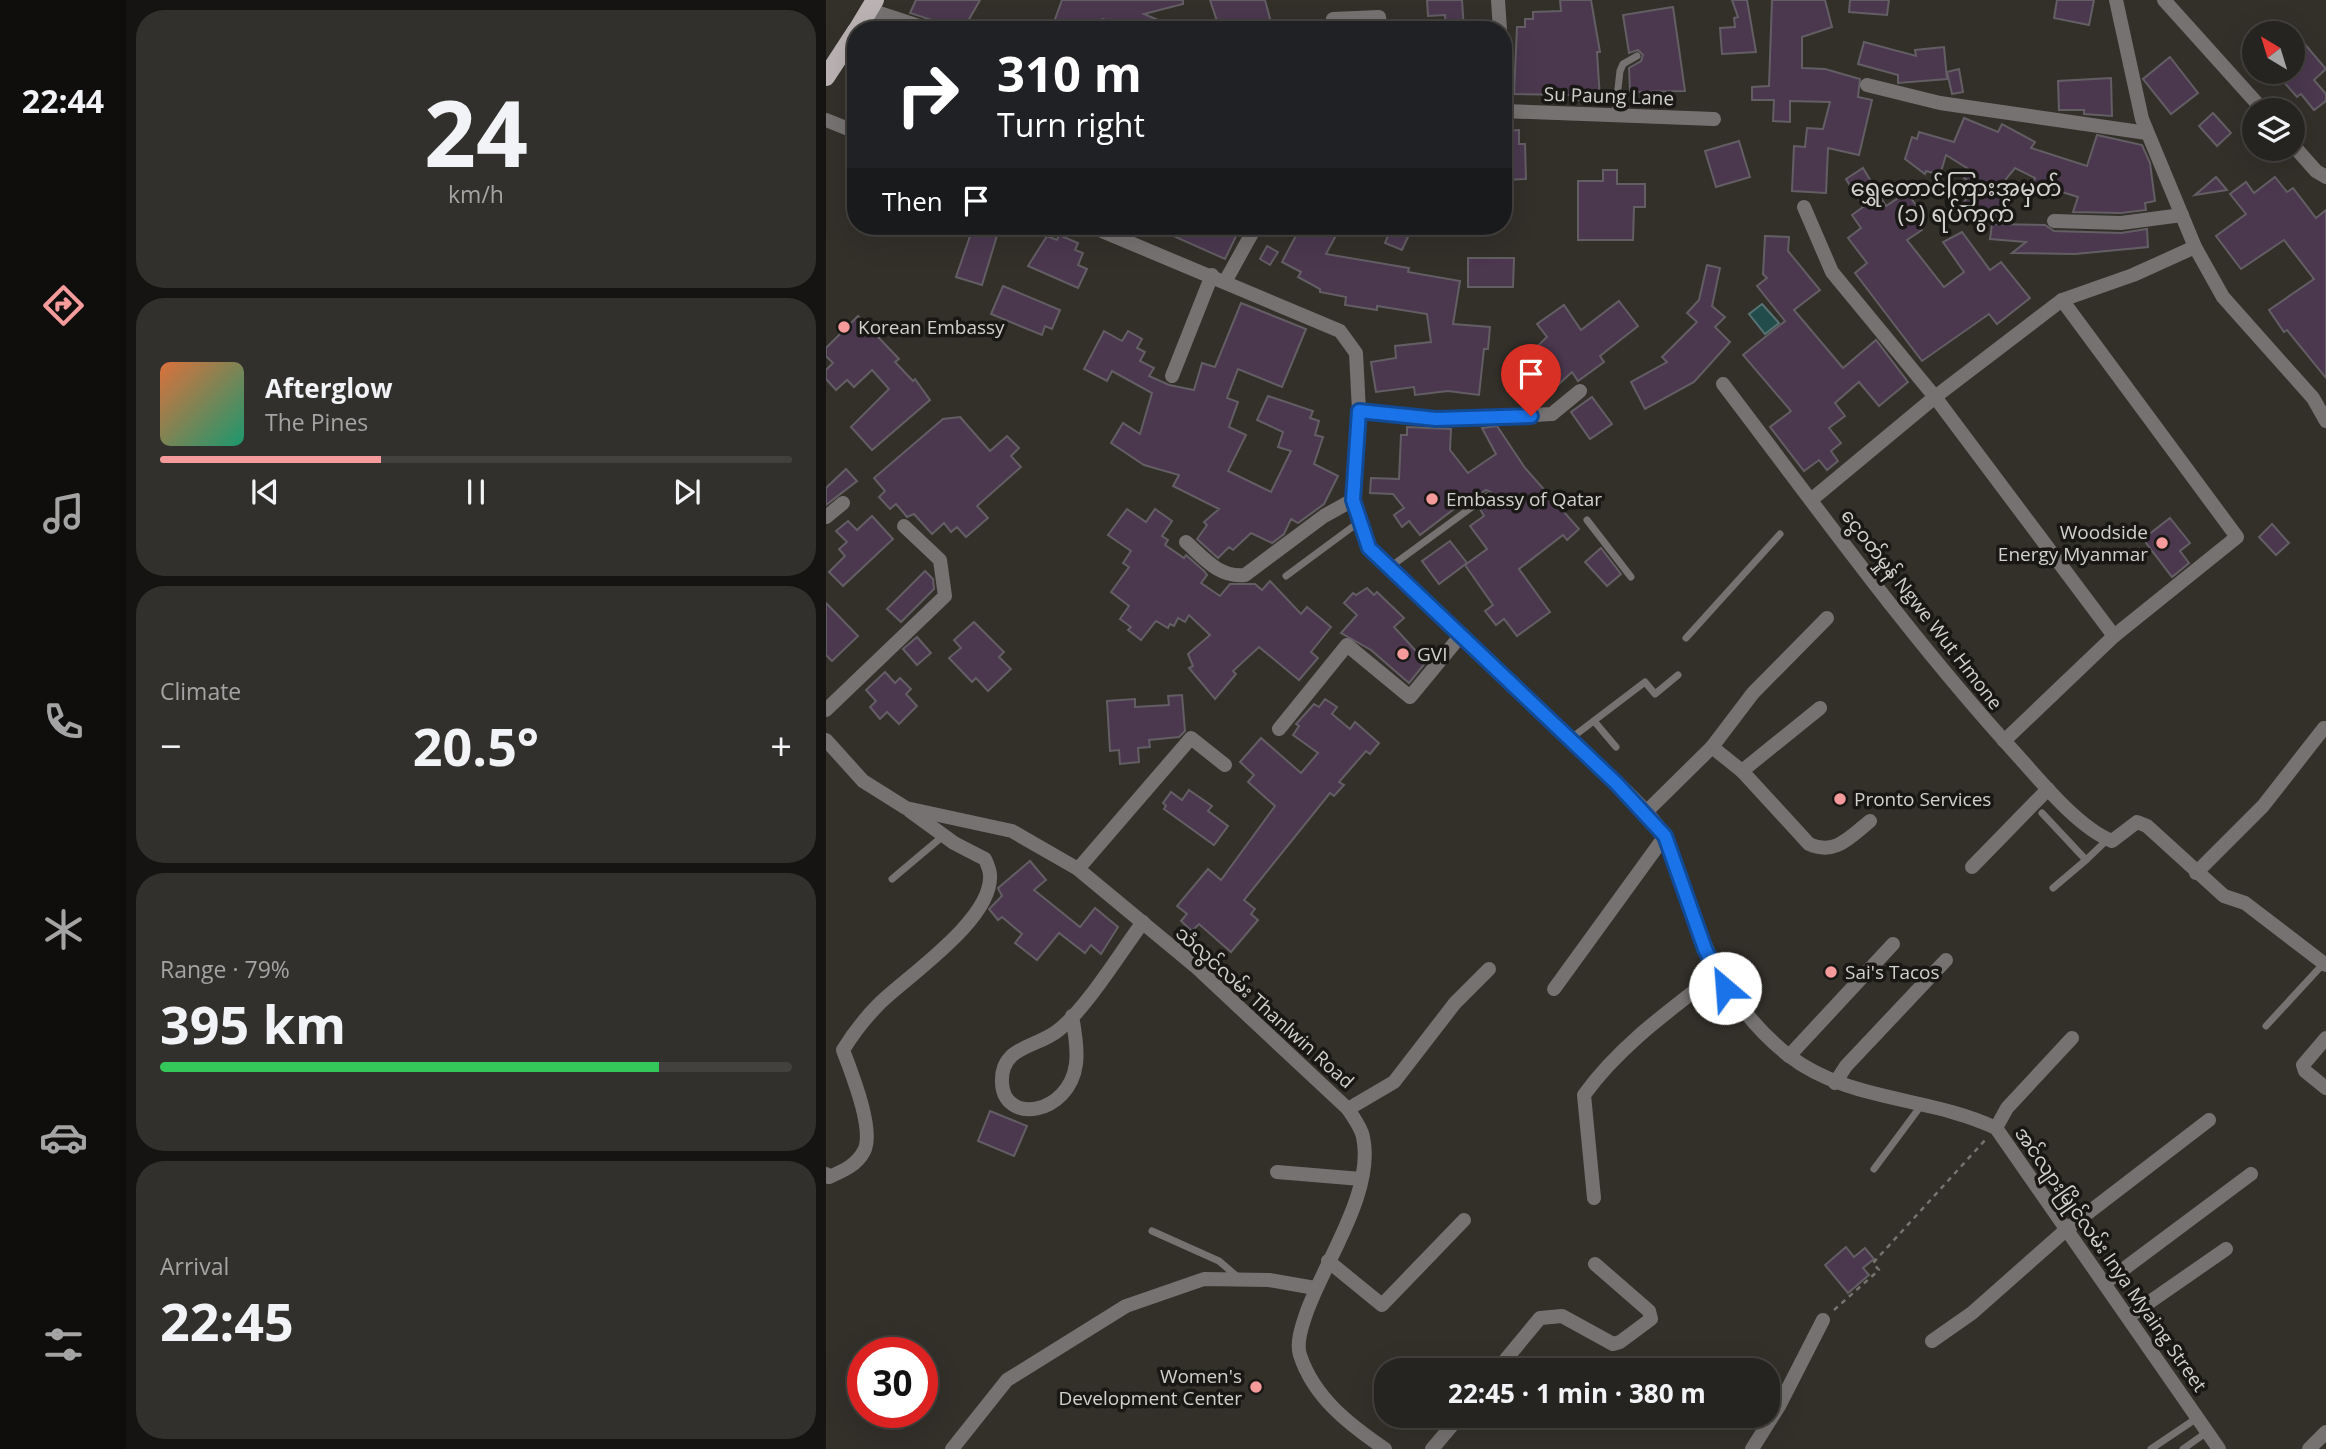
<!DOCTYPE html>
<html lang="en">
<head>
<meta charset="utf-8">
<style>
	body { margin:0; font-family:"Open Sans","Noto Sans Myanmar",sans-serif; background:#32302d; color:#f1f3f6; height:100vh; display:flex; flex-direction:column; font-size:26px; white-space:nowrap }
	* { box-sizing:border-box; margin:0 }
	p { font-size:23px; color:#a4a4a5 }
	.icon { flex:none; width:38px; height:38px; fill:none; stroke:currentColor; stroke-width:2; stroke-linecap:round; stroke-linejoin:round }
	.map { position:relative; flex:1; overflow:hidden }
	.side { display:flex; flex-direction:column; gap:10px; padding:10px; background:#151412; width:700px }
	.side>* { flex:none }
	.hud { position:absolute; left:21px; top:21px; width:665px; height:214px; border-radius:28px; box-shadow:0 7px 28px #0002,0 0 0 2px #42413e; background:#202124; color:#fff; overflow:hidden }
	.needle { width:46px; rotate:322deg }
	.buttons { position:absolute; left:1416px; top:21px; display:grid; gap:14px }
	.buttons a { display:grid; place-items:center; width:63px; height:63px; border-radius:50%; background:#262420; box-shadow:0 7px 28px #0002,0 0 0 2px #42413e; font-size:35px }
	.speed { position:absolute; left:21px; top:1337px; display:flex; gap:14px; font-size:35px; font-weight:700; text-align:center }
	.speed>* { display:grid; place-content:center; width:91px; height:91px; border-radius:50%; background:#262420; box-shadow:0 7px 28px #0002,0 0 0 2px #42413e; line-height:1 }
	.speed .limit { border:10px solid #d22; background:#fff; color:#111 }
	.pin { position:absolute; display:grid; place-items:center; width:60px; height:60px; color:#fff; margin:-72px -30px; border-radius:50% 50% 50% 0; rotate:-45deg; box-shadow:0 0 7px #0007 }
	.pin .icon { rotate:45deg }
	.me { position:absolute; width:77px; margin:-38px; rotate:333deg; stroke-linejoin:round; filter:drop-shadow(0 0 5px #0008) }
	.turn { display:flex; align-items:center; gap:24px; height:147px; padding:0 35px; font-size:32px }
	.turn .icon { width:91px; height:91px; stroke-width:2.5 }
	.turn b { display:block; font-size:49px; line-height:60px }
	.then { display:flex; align-items:center; height:66px; padding:0 35px; background:#0003; gap:14px; font-size:26px }
	.big { font-size:52px; font-weight:700; line-height:1.1 }
	.side .widget { flex:1; display:flex; flex-direction:column; justify-content:center; gap:10px; min-width:0; padding:0 24px; border-radius:28px; background:#32302d }
	.side .dial { align-items:center; gap:0 }
	.dial b { font-size:91px; line-height:1 }
	.song { display:flex; align-items:center; gap:21px }
	.cover { width:84px; height:84px; border-radius:10px; background:linear-gradient(135deg,hsl(20 70% 55%),hsl(160 70% 35%)) }
	.played { height:7px; border-radius:4px; background:linear-gradient(90deg,#f59b9c 35%,#42413e 35%) }
	.keys { display:flex; justify-content:space-around; direction:ltr }
	.heat { display:flex; justify-content:space-between; align-items:center; font-size:38px; direction:ltr }
	.charge { height:10px; border-radius:5px; background:linear-gradient(90deg,#34c759 79%,#42413e 0) }
	.trip { position:absolute; left:548px; top:1358px; width:406px; height:70px; border-radius:28px; background:#262420; box-shadow:0 7px 28px #0002,0 0 0 2px #42413e; font-weight:700; line-height:70px; text-align:center }
	main { display:flex; flex:1; min-height:0 }
	.tab-bar { display:flex; flex-direction:column; width:126px; justify-content:space-around; align-items:center; background:#0f0e0d; color:#a4a4a5 }
	.tab-bar .icon { width:49px; height:49px }
	.tab-bar .current { color:#f59b9c }
	.tab-bar b { font-size:32px; color:#f1f3f6 }
	.map>svg:first-child { display:block }
	.water { fill:#224b4c; stroke:#577373; stroke-width:2 }
	.building { fill:#4b384f; stroke:#635e64; stroke-width:2 }
	.lines { fill:none; stroke-linecap:round; stroke-linejoin:round }
	.path { stroke:#76746f; stroke-width:2.5; stroke-dasharray:5 5; stroke-linecap:butt }
	.service { stroke:#767272; stroke-width:7 }
	.minor { stroke:#767272; stroke-width:14 }
	.primary { stroke:#bbb3b3; stroke-width:18 }
	.route-casing { stroke:#114b97; stroke-width:18 }
	.route { stroke:#1a73e8; stroke-width:12 }
	.poi-dot { fill:#f59b9c; stroke:#191815; stroke-width:2.5 }
	.labels { text-anchor:middle; dominant-baseline:central; stroke-width:7; stroke-linejoin:round; paint-order:stroke }
	.street-label { font-size:19px; fill:#d2d1cd; stroke:#191815 }
	.poi-label { font-size:19px; fill:#d2d1cd; stroke:#191815; text-anchor:start }
	.quarter-label { font-size:23px; fill:#d2d1cd; stroke:#191815 }
</style>
</head>
<body>
<main>
<nav class="tab-bar">
<b>22:44</b>
<svg class="icon current" aria-label="directions" viewBox="0 0 24 24"><path d="M12 3l9 9-9 9-9-9zM9 14v-3h6M13 9l2 2-2 2"/></svg>
<svg class="icon" aria-label="music" viewBox="0 0 24 24"><path d="M9 18V5l10-2v13"/><circle cx="6" cy="18" r="3"/><circle cx="16" cy="16" r="3"/></svg>
<svg class="icon" aria-label="phone" viewBox="0 0 24 24"><path d="M5 4h4l2 5-3 2q2 4 5 5l2-3 5 2v4C11 20 4 13 5 4z"/></svg>
<svg class="icon" aria-label="climate" viewBox="0 0 24 24"><path d="M12 3v18M4 7l16 10M4 17L20 7"/></svg>
<svg class="icon" aria-label="car" viewBox="0 0 24 24"><path d="M5 17H2v-5l4-1 3-4h7l3 4 3 1v5h-3M9 17h6M6 11h13"/><circle cx="7" cy="17" r="2"/><circle cx="17" cy="17" r="2"/></svg>
<svg class="icon" aria-label="filters" viewBox="0 0 24 24"><path d="M4 7h16M4 17h16"/><circle cx="9" cy="7" r="2"/><circle cx="15" cy="17" r="2"/></svg>
</nav>
<section class="side">
<div class="widget dial"><b>24</b><p>km/h</p></div>
<div class="widget">
<div class="song"><i class="cover"></i><div><b>Afterglow</b><p>The Pines</p></div></div>
<div class="played"></div>
<div class="keys"><svg class="icon" aria-label="previous" viewBox="0 0 24 24"><path d="M18 5L8 12l10 7zM5 5v14"/></svg><svg class="icon" aria-label="pause" viewBox="0 0 24 24"><path d="M8 5v14M16 5v14"/></svg><svg class="icon" aria-label="next" viewBox="0 0 24 24"><path d="M6 5l10 7-10 7zM19 5v14"/></svg></div>
</div>
<div class="widget"><p>Climate</p>
<div class="heat"><a>−</a><b class="big">20.5°</b><a>+</a></div>
</div>
<div class="widget"><p>Range · 79%</p><b class="big">395 km</b><div class="charge"></div></div>
<div class="widget"><p>Arrival</p><b class="big">22:45</b></div>
</section>
<div class="map">
<svg width="1500" height="1449" viewBox="0 0 1500 1449">
	<rect width="100%" height="100%" fill="#33302a"/>
	<polygon class="water" points="936,304 953,323 939,334 923,314"/>
	<g class="building">
		<polygon points="90,0 154,0 137,30 117,30 109,21 84,13"/>
		<polygon points="236,0 357,0 357,4 318,14 355,30 305,30 277,19 273,30 225,30"/>
		<polygon points="384,0 439,0 447,30 394,30"/>
		<polygon points="601,0 636,0 638,30 620,30 619,15 602,16"/>
		<polygon points="734,0 765,0 774,52 771,52 774,99 748,100 748,95 688,94 691,27 699,27 699,19 707,19 707,12 735,11"/>
		<polygon points="906,0 921,0 930,52 896,54 894,28 909,27 908,18 912,17"/>
		<polygon points="946,0 999,0 1006,27 976,37 976,68 999,69 1034,79 1032,97 1046,100 1033,155 1002,148 1000,193 966,191 968,146 979,147 981,128 997,129 1004,102 964,101 964,122 947,121 948,100 926,100 926,87 943,86"/>
		<polygon points="1024,0 1063,0 1061,15 1023,12"/>
		<polygon points="1231,0 1268,0 1263,25 1228,18"/>
		<polygon points="847,7 859,91 804,92 803,68 815,61 817,55 812,50 803,53 797,15"/>
		<polygon points="1466,29 1500,69 1488,80 1500,94 1500,101 1488,110 1475,94 1471,97 1449,72 1466,72"/>
		<polygon points="1038,42 1090,56 1089,50 1118,47 1121,79 1072,83 1072,75 1032,64"/>
		<polygon points="1344,57 1372,93 1345,114 1317,79"/>
		<polygon points="1133,69 1137,92 1126,94 1121,72"/>
		<polygon points="1285,78 1286,116 1258,114 1258,110 1233,110 1232,81"/>
		<polygon points="1387,113 1405,133 1391,146 1373,126"/>
		<polygon points="1138,118 1172,132 1176,124 1209,142 1205,148 1261,166 1271,135 1316,145 1324,163 1329,201 1319,203 1320,210 1295,213 1247,212 1252,197 1207,183 1209,178 1189,168 1175,185 1188,195 1167,224 1219,225 1228,231 1295,233 1321,229 1322,247 1249,254 1186,253 1200,242 1164,239 1166,224 1138,202 1142,197 1138,194 1146,184 1138,178 1144,170 1120,155 1114,175 1100,171 1099,174 1079,159 1086,137 1091,139 1093,132 1128,142"/>
		<polygon points="693,130 693,144 699,144 700,179 679,180 679,131"/>
		<polygon points="913,141 924,177 890,187 879,151"/>
		<polygon points="1037,168 1060,206 1081,192 1099,219 1096,230 1081,240 1118,287 1138,272 1117,242 1136,232 1164,270 1175,262 1204,298 1171,324 1163,314 1096,361 1029,273 1041,263 1022,238 1035,228 1026,215 1037,207 1020,179"/>
		<polygon points="777,170 791,170 791,184 819,184 819,207 808,207 807,240 752,240 752,181 777,181"/>
		<polygon points="1390,177 1401,190 1369,195"/>
		<polygon points="1449,177 1461,192 1467,188 1490,218 1500,210 1500,378 1461,330 1458,332 1443,310 1488,279 1458,240 1415,269 1390,236 1420,214 1404,194 1420,182 1428,193"/>
		<polygon points="120,226 174,226 156,285 130,277 144,236"/>
		<polygon points="325,226 415,226 399,259"/>
		<polygon points="475,226 515,226 500,254 583,268 582,272 634,281 627,324 664,327 662,349 658,349 653,395 622,391 589,395 588,387 550,392 545,362 570,358 569,346 605,342 601,314 551,306 551,310 519,305 520,297 494,292 494,289 472,277 475,272 456,262"/>
		<polygon points="566,226 587,226 576,250 559,243"/>
		<polygon points="233,235 252,243 249,250 257,253 252,265 261,269 252,288 202,266 221,236 231,240"/>
		<polygon points="939,236 963,237 962,251 994,290 968,310 1017,368 1050,340 1082,382 1053,406 1033,382 1009,403 1019,416 1003,428 1015,443 1005,451 1012,461 1001,470 993,460 978,471 944,427 965,411 917,355 959,321 931,286 941,278 937,274"/>
		<polygon points="441,246 452,252 444,265 434,259"/>
		<polygon points="642,258 688,258 687,287 642,287"/>
		<polygon points="881,265 894,268 886,306 899,317 889,327 904,342 868,382 819,409 805,382 841,362 836,357 871,322 861,313 873,300"/>
		<polygon points="177,286 234,310 226,329 219,326 216,335 165,314"/>
		<polygon points="793,301 812,326 774,356 778,362 752,381 746,372 710,405 681,376 721,337 711,324 738,305 755,330"/>
		<polygon points="415,303 480,329 456,387 412,369 401,398 412,402 403,427 420,435 402,471 445,492 465,451 452,447 457,432 431,420 442,396 487,411 484,418 493,421 489,435 497,437 488,464 512,476 498,504 472,523 465,519 458,534 446,543 425,533 407,550 403,547 392,558 371,539 381,525 378,522 393,509 347,486 353,475 318,465 285,443 297,423 314,434 326,393 286,371 281,381 258,369 278,331 296,341 302,331 316,339 311,348 319,352 314,361 328,368 323,376 343,385 368,390 376,363 389,367"/>
		<polygon points="32,316 73,359 69,362 87,381 89,379 104,400 46,450 25,427 63,389 46,370 28,387 21,380 10,390 0,379 0,370 7,363 0,356 0,348"/>
		<polygon points="766,397 786,424 764,439 745,412"/>
		<polygon points="134,417 164,451 181,436 193,448 185,456 195,467 151,506 162,518 140,537 131,527 125,532 118,523 106,534 88,514 81,517 70,504 64,509 53,497 59,491 48,478 117,419"/>
		<polygon points="671,426 699,468 753,529 741,540 737,535 693,569 724,612 691,636 678,619 670,625 659,611 667,605 639,565 661,549 644,526 658,516 654,509 666,499 665,492 660,490 647,499 645,496 594,535 583,521 576,527 568,515 578,508 567,494 544,493 545,478 573,479 575,435 581,435 581,427 625,429 624,450 642,473 670,454 656,428"/>
		<polygon points="20,469 31,481 0,505 0,488"/>
		<polygon points="301,509 320,522 329,509 346,521 336,536 342,540 339,545 358,558 360,555 378,571 381,575 375,583 394,596 404,584 429,584 436,590 444,581 475,614 481,607 505,627 485,652 492,658 473,680 433,647 407,671 410,674 389,699 363,668 367,666 362,654 384,635 363,615 359,622 352,618 348,626 344,624 342,628 330,621 315,640 302,630 305,627 294,619 303,606 285,592 303,567 297,563 305,551 282,535"/>
		<polygon points="46,516 67,539 17,586 3,572 19,556 13,549 21,542 10,531 22,521 31,530"/>
		<polygon points="1344,518 1364,543 1354,551 1363,563 1346,577 1317,539"/>
		<polygon points="1446,524 1463,543 1450,555 1433,537"/>
		<polygon points="624,541 641,563 613,584 596,561"/>
		<polygon points="775,548 795,574 781,586 759,562"/>
		<polygon points="99,571 107,579 108,589 75,622 61,609"/>
		<polygon points="541,588 548,595 551,592 578,618 568,627 600,662 583,683 545,650 515,633 531,615 518,603 527,593 530,595"/>
		<polygon points="0,603 32,636 6,661 0,655"/>
		<polygon points="148,622 178,652 173,657 185,669 162,691 150,678 146,682 123,658 135,648 128,640"/>
		<polygon points="91,637 105,653 91,665 77,649"/>
		<polygon points="59,672 69,683 74,678 85,689 80,694 91,706 73,724 61,712 54,719 44,707 50,701 40,690"/>
		<polygon points="356,695 359,731 353,737 323,740 324,747 312,748 313,762 294,764 293,750 284,751 281,701 309,699 309,707 343,705 342,696"/>
		<polygon points="499,699 511,707 506,714 524,729 529,722 553,743 544,754 540,751 513,782 518,785 508,796 504,793 418,900 429,909 425,914 432,920 405,952 373,924 366,931 355,921 361,914 351,906 382,869 395,880 449,806 422,782 428,775 414,762 435,738 475,773 492,753 467,735 473,726 470,724 488,704 493,707"/>
		<polygon points="363,790 386,806 382,811 402,826 388,845 338,809 340,806 337,803 345,792 356,800"/>
		<polygon points="204,861 220,880 208,890 254,927 269,908 292,927 275,954 265,945 259,953 233,933 211,960 189,943 196,934 176,917 172,920 163,909 176,896 172,888"/>
		<polygon points="164,1111 201,1126 188,1156 152,1141"/>
		<polygon points="1020,1247 1028,1257 1039,1248 1048,1259 1037,1268 1043,1275 1022,1293 999,1265"/>
	</g>
	<g class="lines">
		<polyline class="path" points="1008,1310 1053,1270 1047,1263 1161,1138"/>
		<g class="service">
			<polyline points="593,30 594,23"/>
			<polyline points="789,115 794,71 797,64 811,56"/>
			<polyline points="761,520 805,577"/>
			<polyline points="564,567 661,496"/>
			<polyline points="460,576 533,522"/>
			<polyline points="860,638 954,534"/>
			<polyline points="768,721 790,747"/>
			<polyline points="744,739 819,682 829,694 852,675"/>
			<polyline points="1216,813 1260,860 1281,840"/>
			<polyline points="66,879 117,836"/>
			<polyline points="1227,888 1260,860"/>
			<polyline points="1440,1026 1498,963"/>
			<polyline points="1048,1169 1097,1103"/>
			<polyline points="326,1231 393,1261 414,1279"/>
			<polyline points="1325,1449 1371,1418"/>
			<polyline points="1357,1449 1381,1432"/>
		</g>
		<g class="minor">
			<polyline points="672,0 674,30"/>
			<polyline points="1290,0 1316,119 1369,247 1397,297 1487,398 1500,421"/>
			<polyline points="1338,0 1437,110"/>
			<polyline points="44,10 105,30"/>
			<polyline points="507,19 553,17 555,30"/>
			<polyline points="1041,85 1114,103 1321,133"/>
			<polyline points="677,86 679,111"/>
			<polyline points="677,111 888,119"/>
			<polyline points="0,120 30,132"/>
			<polyline points="1466,144 1490,171 1500,177"/>
			<polyline points="978,207 1006,272 1109,397 1288,636"/>
			<polyline points="1228,221 1295,223 1356,215"/>
			<path d="M 264,226 L 514,331 L 530,353 L 533,411 L 527,500 L 543,548 C 613,614 682,679 751,746 C 776,769 823,808 839,837 C 849,855 853,878 860,897 C 882,959 909,1013 962,1055 C 1022,1102 1103,1096 1170,1128 L 1393,1449"/>
			<polyline points="400,280 430,226"/>
			<polyline points="346,376 386,275"/>
			<path d="M 897,384 C 993,510 1085,639 1192,756 C 1216,783 1253,828 1286,841 L 1311,822 L 1321,826 L 1398,896 L 1419,903 L 1500,965"/>
			<polyline points="533,411 609,420 726,414 754,391"/>
			<polyline points="985,500 1109,397 1236,300 1307,275 1369,247"/>
			<polyline points="0,517 17,503"/>
			<path d="M 360,542 C 378,558 393,578 419,575 L 498,516 L 527,500"/>
			<polyline points="0,710 119,596 114,560 78,526"/>
			<polyline points="453,729 521,645 584,697 636,634"/>
			<path d="M 0,740 L 37,781 L 80,808 L 186,831 L 252,869 L 369,966 L 522,1109 C 527,1117 535,1127 537,1137 C 549,1192 498,1262 480,1314 C 476,1326 470,1343 474,1355 C 488,1398 524,1425 559,1449"/>
			<polyline points="1178,741 1288,636 1411,537 1236,300"/>
			<polyline points="886,747 927,693 1001,618"/>
			<polyline points="916,771 994,708"/>
			<path d="M 819,813 L 886,747 L 916,771 L 983,844 C 1009,856 1024,837 1044,821"/>
			<polyline points="1146,867 1222,789"/>
			<polyline points="252,869 365,738 399,765"/>
			<polyline points="1370,873 1437,806 1498,728"/>
			<polyline points="728,989 839,836"/>
			<path d="M 246,1016 C 249,1032 252,1049 250,1064 C 243,1115 178,1125 176,1083 C 174,1047 208,1048 230,1032 C 259,1011 294,953 317,922"/>
			<polyline points="1500,1038 1477,1065 1479,1071 1500,1088"/>
			<polyline points="963,1056 1067,944"/>
			<polyline points="1009,1083 1020,1066 1120,960"/>
			<polyline points="522,1109 568,1082 629,1003 663,969"/>
			<polyline points="1170,1128 1181,1108 1246,1038"/>
			<polyline points="451,1172 535,1179"/>
			<path d="M 0,1174 L 3,1177 C 17,1171 31,1165 38,1151 C 49,1130 25,1072 17,1050 C 28,1032 39,1018 54,1003 C 83,975 167,919 164,875 C 164,870 161,864 159,859 L 128,843 L 84,811"/>
			<path d="M 768,1198 L 758,1095 C 793,1046 844,1010 892,973"/>
			<polyline points="502,1261 556,1305 638,1220"/>
			<polyline points="1279,1283 1425,1174"/>
			<polyline points="1302,1317 1400,1249"/>
			<polyline points="1106,1341 1146,1313 1241,1229 1383,1120"/>
			<polyline points="671,1370 714,1318 736,1316 787,1344 794,1342 825,1319 823,1311 769,1264"/>
			<polyline points="126,1449 181,1380 300,1306 378,1279 443,1280 489,1288"/>
			<polyline points="606,1449 634,1416"/>
			<polyline points="926,1449 953,1406 997,1320"/>
			<polyline points="1483,1449 1500,1432"/>
		</g>
		<g class="primary">
			<polyline points="31,30 49,0"/>
			<polyline points="0,77 30,31"/>
		</g>
	</g>
	<g class="lines">
		<defs>
			<polyline id="route" points="705,416 610,419 533,411 527,500 543,548 790,783 839,836 879,949 899,988"/>
		</defs>
		<use href="#route" class="route-casing"/>
		<use href="#route" class="route"/>
	</g>
	<g class="poi-dot">
		<circle cx="18" cy="327" r="7"/>
		<circle cx="606" cy="499" r="7"/>
		<circle cx="1336" cy="543" r="7"/>
		<circle cx="577" cy="654" r="7"/>
		<circle cx="1014" cy="799" r="7"/>
		<circle cx="1005" cy="972" r="7"/>
		<circle cx="430" cy="1387" r="7"/>
	</g>
	<g class="labels">
		<g class="street-label">
			<text transform="translate(783 96) rotate(2)">Su Paung Lane</text>
			<text transform="translate(1096 609) rotate(52)">ငွေဝတ်မှုန် Ngwe Wut Hmone</text>
			<text transform="translate(439 1007) rotate(42)">သံလွင်လမ်း Thanlwin Road</text>
			<text transform="translate(1285 1259) rotate(55)">အင်လျားမြိုင်လမ်း Inya Myaing Street</text>
		</g>
		<g class="poi-label">
			<text x="32" y="327">Korean Embassy</text>
			<text x="620" y="499">Embassy of Qatar</text>
			<text x="1322" y="532" text-anchor="end">Woodside<tspan x="1322" dy="22">Energy Myanmar</tspan></text>
			<text x="591" y="654">GVI</text>
			<text x="1028" y="799">Pronto Services</text>
			<text x="1019" y="972">Sai's Tacos</text>
			<text x="416" y="1376" text-anchor="end">Women's<tspan x="416" dy="22">Development Center</tspan></text>
		</g>
		<g class="quarter-label">
			<text x="1130" y="187">ရွှေတောင်ကြားအမှတ်<tspan x="1130" dy="26">(၁) ရပ်ကွက်</tspan></text>
		</g>
	</g>
</svg>
<div class="buttons">
<a><svg class="needle" viewBox="-14 -14 28 28"><path d="M0-13l5 13h-10z" fill="#e53935"/><path d="M0 13l5-13h-10z" fill="#a4a4a5"/></svg></a>
<a><svg class="icon" aria-label="layers" viewBox="0 0 24 24"><path d="M12 4l9 5-9 5-9-5zM3 14l9 5 9-5"/></svg></a>
</div>
<div class="speed"><div class="limit">30</div></div>
<div class="pin" style="left:705px;top:416px;background:#d93025"><svg class="icon" aria-label="arrive" viewBox="0 0 24 24"><path d="M6 21V4h12l-3 4 3 4H6"/></svg></div>
<svg class="me" style="left:899px;top:988px" viewBox="-20 -20 40 40"><circle r="19" fill="#fff"/><path d="M0-13L10 11 0 6-10 11z" fill="#1a73e8"/></svg>
<div class="trip">22:45 · 1 min · 380 m</div>
<div class="hud">
<div class="turn"><svg class="icon" aria-label="right" viewBox="0 0 24 24"><path d="M7 20v-9h11M14 6l5 5-5 5"/></svg><div><b>310 m</b>Turn right</div></div>
<div class="then">Then<svg class="icon" aria-label="arrive" viewBox="0 0 24 24"><path d="M6 21V4h12l-3 4 3 4H6"/></svg></div>
</div>
</div>
</main>
</body>
</html>
